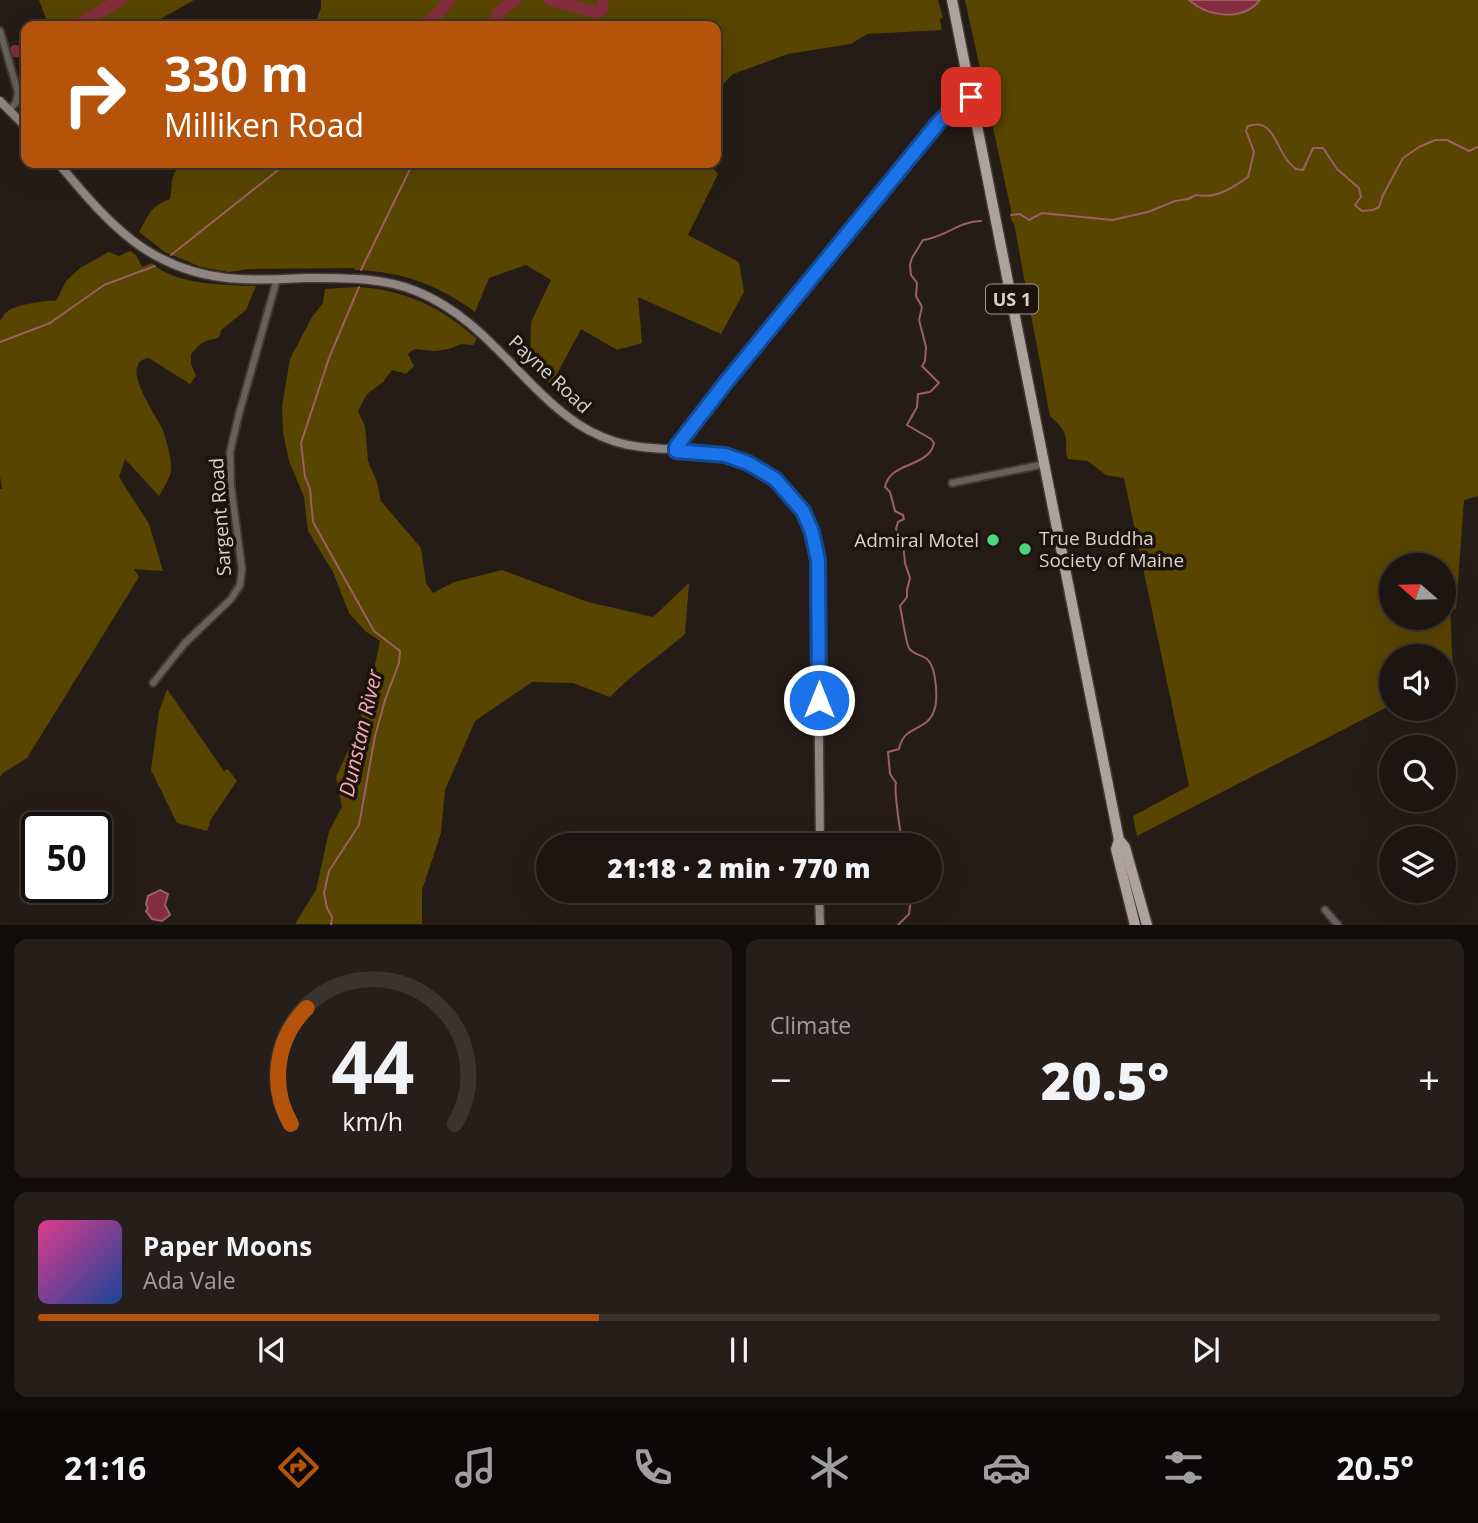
<!DOCTYPE html>
<html lang="en">
<head>
<meta charset="utf-8">
<style>
	body { margin:0; font-family:"Open Sans",sans-serif; background:#251e1a; color:#f1f3f6; height:100vh; display:flex; flex-direction:column; font-size:26px; white-space:nowrap }
	* { box-sizing:border-box; margin:0 }
	p { font-size:23px; color:#a09f9f }
	.icon { flex:none; width:38px; height:38px; fill:none; stroke:currentColor; stroke-width:2; stroke-linecap:round; stroke-linejoin:round }
	.map { position:relative; height:925px; overflow:hidden }
	.side { display:flex; flex-direction:column; gap:14px; padding:14px; background:#0f0c09; flex:1 }
	.side>* { flex:none }
	.guide { position:absolute; left:21px; top:21px; width:700px; height:147px; border-radius:14px; box-shadow:0 7px 28px #0002,0 0 0 2px #3a3431; background:#b45309; color:#fff; overflow:hidden }
	.needle { width:46px; rotate:290deg }
	.buttons { position:absolute; left:1379px; top:553px; display:grid; gap:14px }
	.buttons a { display:grid; place-items:center; width:77px; height:77px; border-radius:50%; background:#1c1511; box-shadow:0 7px 28px #0002,0 0 0 2px #3a3431; font-size:35px }
	.speed { position:absolute; left:21px; top:812px; display:flex; gap:14px; font-size:35px; font-weight:700; text-align:center }
	.speed>* { display:grid; place-content:center; width:91px; height:91px; border-radius:50%; background:#1c1511; box-shadow:0 7px 28px #0002,0 0 0 2px #3a3431; line-height:1 }
	.speed .limit { border:4px solid #111; border-radius:10px; background:#fff; color:#111 }
	.pin { position:absolute; display:grid; place-items:center; width:60px; height:60px; color:#fff; margin:-30px; border-radius:14px; box-shadow:0 4px 10px #0006 }
	.me { position:absolute; width:77px; margin:-38px; rotate:0deg; stroke-linejoin:round; filter:drop-shadow(0 0 5px #0008) }
	.turn { display:flex; align-items:center; gap:24px; height:147px; padding:0 28px; font-size:32px }
	.turn .icon { width:91px; height:91px; stroke-width:2.5 }
	.turn b { display:block; font-size:49px; line-height:60px }
	.big { font-size:52px; font-weight:800; line-height:1.1 }
	.side .card { flex:1; display:flex; flex-direction:column; justify-content:center; gap:10px; min-width:0; padding:0 24px; border-radius:14px; background:#251e1a }
	.side .dial { align-items:center; gap:0 }
	.dial svg { height:182px; overflow:visible; fill:none; stroke:#3a3431; stroke-width:7; stroke-linecap:round; text-anchor:middle }
	.dial text { fill:#f1f3f6; stroke:none }
	.song { display:flex; align-items:center; gap:21px }
	.cover { width:84px; height:84px; border-radius:10px; background:linear-gradient(135deg,hsl(330 70% 55%),hsl(220 70% 35%)) }
	.played { height:7px; border-radius:4px; background:linear-gradient(90deg,#b45309 40%,#3a3431 40%) }
	.keys { display:flex; justify-content:space-around; direction:ltr }
	.heat { display:flex; justify-content:space-between; align-items:center; font-size:38px; direction:ltr }
	.side .tiles { flex:1; display:grid; gap:14px; grid-template-columns:1fr 1fr }
	.card:last-child { grid-column:span 2 }
	.trip { position:absolute; left:536px; top:833px; width:406px; height:70px; border-radius:35px; background:#1c1511; box-shadow:0 7px 28px #0002,0 0 0 2px #3a3431; font-weight:800; line-height:70px; text-align:center }
	.tab-bar { display:flex; height:112px; justify-content:space-around; align-items:center; background:#0b0807; color:#a09f9f }
	.tab-bar .icon { width:49px; height:49px }
	.tab-bar .on { color:#b45309 }
	.tab-bar b { font-size:32px; color:#f1f3f6 }
	.map>svg:first-child { display:block }
	.green { fill:#574500; fill-rule:evenodd }
	.water { fill:#832d3e; stroke:#9d5e69; stroke-width:2 }
	.lines { fill:none; stroke-linecap:round; stroke-linejoin:round }
	.stream { stroke:#9d5e69; stroke-width:2 }
	.river { stroke:#832d3e; stroke-width:12 }
	.street-casing { stroke:#433934; stroke-width:10 }
	.secondary-casing { stroke:#433934; stroke-width:11 }
	.primary-casing { stroke:#433934; stroke-width:13 }
	.street { stroke:#66605e; stroke-width:6 }
	.secondary { stroke:#8f8582; stroke-width:8 }
	.primary { stroke:#afa19e; stroke-width:10 }
	.route-casing { stroke:#114b97; stroke-width:18 }
	.route { stroke:#1a73e8; stroke-width:12 }
	.poi-dot { fill:#4ad778; stroke:#1d130e; stroke-width:2.5 }
	.labels { text-anchor:middle; dominant-baseline:central; stroke-width:7; stroke-linejoin:round; paint-order:stroke }
	.shield { fill:#1d130e; stroke:#a19994; stroke-width:2 }
	.shield-label { font-size:18px; font-weight:bold; fill:#d9d2ce }
	.street-label { font-size:19px; fill:#d9d2ce; stroke:#1d130e }
	.poi-label { font-size:19px; fill:#d9d2ce; stroke:#1d130e; text-anchor:start }
	.water-label { font-size:21px; font-style:italic; fill:#f5aab2; stroke:#1d130e }
</style>
</head>
<body>
<div class="map">
<svg width="1478" height="925" viewBox="0 0 1478 925">
	<rect width="100%" height="100%" fill="#261c17"/>
	<g class="green">
		<polygon points="39,0 194,0 148,26 43,26 48,24"/>
		<polygon points="321,0 938,0 943,18 940,19 942,30 867,34 851,44 788,54 733,74 716,91 716,26 314,26 321,8"/>
		<path d="M 965,0 L 1478,0 L 1478,496 L 1464,500 L 1456,609 L 1450,607 L 1453,673 L 1444,678 L 1444,656 L 1391,656 L 1391,705 L 1137,836 L 1133,816 L 1189,786 L 1124,478 L 1106,475 L 1088,461 L 1068,459 C 1064,451 1068,444 1065,435 C 1063,427 1056,422 1050,416 L 1014,224 L 1011,219 L 1011,210 ZM 1391,565 L 1444,565 L 1444,618 L 1391,618 Z"/>
		<path d="M 185,163 L 709,163 L 718,174 L 688,235 L 739,262 L 744,292 L 721,334 L 638,297 L 642,343 L 617,350 L 581,329 L 551,385 L 530,364 L 531,322 L 551,280 L 526,265 L 489,278 L 475,312 C 439,285 400,271 355,270 L 353,268 L 249,269 L 229,272 L 201,267 L 165,252 L 139,232 C 150,214 148,208 170,199 C 173,182 169,172 185,163 Z"/>
		<path d="M 130,251 L 136,255 L 142,267 L 152,263 C 174,285 226,285 256,286 L 246,310 L 221,330 C 220,342 213,337 204,342 C 199,344 195,350 191,354 L 191,364 L 196,376 L 190,384 L 149,358 C 117,362 156,415 162,428 C 166,439 172,458 171,471 C 170,478 163,489 159,496 L 125,459 L 119,477 L 149,524 L 163,571 L 134,569 L 139,577 L 27,758 L 3,773 L 0,777 L 0,489 L 2,489 L 0,476 L 0,321 C 2,318 5,313 8,311 C 16,305 47,300 56,301 L 66,281 L 80,268 L 109,252 L 119,256 Z"/>
		<path d="M 356,287 C 403,289 442,307 477,339 L 473,345 L 461,344 L 449,349 L 435,351 L 414,349 L 408,354 L 414,366 L 406,374 L 392,370 L 383,382 L 367,394 L 358,411 L 365,426 L 368,461 L 377,482 L 381,501 L 421,548 L 426,583 L 433,593 L 454,582 L 502,570 L 588,602 L 653,617 L 689,583 L 685,634 C 660,656 633,673 610,697 L 573,683 L 532,682 L 475,721 L 445,790 L 441,833 L 422,890 L 422,924 L 295,924 L 316,890 L 329,831 L 342,807 L 336,777 L 351,744 L 363,730 L 359,701 L 371,684 L 380,641 L 365,631 L 349,613 L 333,572 L 308,531 L 304,497 L 289,461 L 283,432 L 282,406 L 290,359 L 312,317 L 323,303 L 325,289 Z"/>
		<polygon points="167,689 224,771 228,769 237,781 211,819 207,831 177,823 151,770 159,712"/>
	</g>
	<g class="water">
		<path d="M 1189,0 L 1260,0 C 1242,22 1208,17 1189,0 Z"/>
		<polygon points="160,890 168,894 165,905 170,915 162,921 152,919 146,911 148,909 146,904 148,896"/>
	</g>
	<g class="lines">
		<g class="stream">
			<polyline points="412,26 418,22 431,19"/>
			<path d="M 1011,215 L 1020,214 L 1029,220 L 1042,213 L 1112,220 L 1148,212 L 1175,201 L 1188,199 L 1196,195 C 1217,199 1232,188 1248,177 L 1254,152 L 1246,131 L 1248,126 C 1277,116 1275,155 1296,169 L 1303,170 L 1313,148 L 1323,148 L 1337,169 L 1359,188 L 1361,197 L 1355,205 L 1362,211 L 1373,210 L 1379,207 L 1383,195 L 1403,158 L 1419,147 L 1435,140 L 1447,140 L 1469,151 L 1478,147"/>
			<polyline points="171,255 287,163"/>
			<polyline points="361,270 413,163"/>
			<polyline points="0,342 50,323 104,285 155,266"/>
			<path d="M 904,845 C 900,837 894,789 896,783 L 890,774 L 888,752 L 899,749 C 904,724 927,732 934,711 C 938,700 937,668 927,659 C 921,654 913,655 909,648 C 906,644 902,614 900,606 L 907,597 L 907,590 L 910,578 L 905,563 L 903,542 L 896,529 L 898,522 L 904,519 L 903,515 L 895,511 L 890,492 L 885,487 C 890,461 929,468 934,443 L 931,439 L 907,425 L 917,407 L 918,394 L 930,392 L 939,383 L 922,366 L 925,361 L 926,347 L 919,320 L 922,307 L 916,296 L 917,283 L 911,275 L 910,265 L 912,258 L 923,240 C 944,238 959,221 981,221"/>
			<polyline points="331,925 332,917 327,908 324,893 329,871 359,825 375,736 385,700 399,663 400,651 374,631 313,522 310,489 305,477 301,443 329,358 359,287"/>
			<polyline points="898,925 909,914 912,891"/>
		</g>
		<g class="river">
			<polyline points="550,0 595,12 602,10 603,0"/>
			<polyline points="75,26 120,0"/>
			<polyline points="429,26 429,21 439,13 449,0"/>
			<polyline points="492,26 501,10 515,0"/>
			<polyline points="15,51 26,52"/>
		</g>
		<defs>
			<g id="street">
				<polyline points="0,31 18,92 16,103 9,110"/>
				<polyline points="676,451 677,445 939,122 953,108 971,97"/>
				<polyline points="952,483 1045,464"/>
				<polyline points="153,683 185,643 231,599 240,585 242,569 231,486 230,452 239,414 277,279"/>
				<polyline points="1325,910 1338,925"/>
			</g>
			<g id="secondary">
				<polyline points="0,101 26,127"/>
				<path d="M 58,163 C 107,221 146,269 227,278 C 253,281 280,279 306,278 C 343,278 381,277 416,291 C 486,319 519,384 578,424 C 632,459 670,443 726,455 C 775,465 808,507 817,554 L 820,845"/>
				<polyline points="819,891 820,925"/>
			</g>
			<g id="primary">
				<polyline points="952,0 1119,840 1125,847 1147,925"/>
				<polyline points="1119,840 1116,849 1135,925"/>
			</g>
		</defs>
		<use href="#street" class="street-casing"/>
		<use href="#secondary" class="secondary-casing"/>
		<use href="#primary" class="primary-casing"/>
		<use href="#street" class="street"/>
		<use href="#secondary" class="secondary"/>
		<use href="#primary" class="primary"/>
	</g>
	<g class="lines">
		<defs>
			<polyline id="route" points="819,700 818,560 812,532 803,511 775,479 748,463 725,455 676,451 676,447 727,381 939,122 953,108 971,97"/>
		</defs>
		<use href="#route" class="route-casing"/>
		<use href="#route" class="route"/>
	</g>
	<g class="poi-dot">
		<circle cx="993" cy="540" r="7"/>
		<circle cx="1025" cy="549" r="7"/>
	</g>
	<g class="labels">
		<rect class="shield" x="986" y="284.5" width="52" height="29" rx="5"/>
		<g class="shield-label">
			<text x="1012" y="299">US 1</text>
		</g>
		<g class="street-label">
			<text transform="translate(550 374) rotate(43)">Payne Road</text>
			<text transform="translate(220 517) rotate(-94)">Sargent Road</text>
		</g>
		<g class="poi-label">
			<text x="1039" y="538">True Buddha<tspan x="1039" dy="22">Society of Maine</tspan></text>
			<text x="979" y="540" text-anchor="end">Admiral Motel</text>
		</g>
		<g class="water-label">
			<text transform="translate(360 733) rotate(-77)">Dunstan River</text>
		</g>
	</g>
</svg>
<div class="buttons">
<a><svg class="needle" viewBox="-14 -14 28 28"><path d="M0-13l5 13h-10z" fill="#e53935"/><path d="M0 13l5-13h-10z" fill="#a09f9f"/></svg></a>
<a><svg class="icon" aria-label="sound" viewBox="0 0 24 24"><path d="M4 9h4l5-4v14l-5-4H4zM17 9q2 3 0 6"/></svg></a>
<a><svg class="icon" aria-label="search" viewBox="0 0 24 24"><circle cx="10" cy="10" r="6"/><path d="M15 15l6 6"/></svg></a>
<a><svg class="icon" aria-label="layers" viewBox="0 0 24 24"><path d="M12 4l9 5-9 5-9-5zM3 14l9 5 9-5"/></svg></a>
</div>
<div class="speed"><div class="limit">50</div></div>
<div class="pin" style="left:971px;top:97px;background:#d93025"><svg class="icon" aria-label="arrive" viewBox="0 0 24 24"><path d="M6 21V4h12l-3 4 3 4H6"/></svg></div>
<svg class="me" style="left:819px;top:700px" viewBox="-20 -20 40 40"><circle r="17" fill="#1a73e8" stroke="#fff" stroke-width="3"/><path d="M0-11L8 9 0 5-8 9z" fill="#fff"/></svg>
<div class="trip">21:18 · 2 min · 770 m</div>
<div class="guide">
<div class="turn"><svg class="icon" aria-label="right" viewBox="0 0 24 24"><path d="M7 20v-9h11M14 6l5 5-5 5"/></svg><div><b>330 m</b>Milliken Road</div></div>
</div>
</div>
<section class="side">
<div class="tiles">
<div class="card dial"><svg viewBox="0 0 100 80">
<path d="M14 69A42 42 0 1 1 86 69"/>
<path d="M14 69A42 42 0 0 1 21 18" stroke="#b45309"/>
<text x="50" y="56" font-size="32" font-weight="700">44</text>
<text x="50" y="72" font-size="11">km/h</text>
</svg></div>
<div class="card"><p>Climate</p>
<div class="heat"><a>−</a><b class="big">20.5°</b><a>+</a></div>
</div>
<div class="card">
<div class="song"><i class="cover"></i><div><b>Paper Moons</b><p>Ada Vale</p></div></div>
<div class="played"></div>
<div class="keys"><svg class="icon" aria-label="previous" viewBox="0 0 24 24"><path d="M18 5L8 12l10 7zM5 5v14"/></svg><svg class="icon" aria-label="pause" viewBox="0 0 24 24"><path d="M8 5v14M16 5v14"/></svg><svg class="icon" aria-label="next" viewBox="0 0 24 24"><path d="M6 5l10 7-10 7zM19 5v14"/></svg></div>
</div>
</div>
</section>
<nav class="tab-bar">
<b>21:16</b>
<svg class="icon on" aria-label="directions" viewBox="0 0 24 24"><path d="M12 3l9 9-9 9-9-9zM9 14v-3h6M13 9l2 2-2 2"/></svg>
<svg class="icon" aria-label="music" viewBox="0 0 24 24"><path d="M9 18V5l10-2v13"/><circle cx="6" cy="18" r="3"/><circle cx="16" cy="16" r="3"/></svg>
<svg class="icon" aria-label="phone" viewBox="0 0 24 24"><path d="M5 4h4l2 5-3 2q2 4 5 5l2-3 5 2v4C11 20 4 13 5 4z"/></svg>
<svg class="icon" aria-label="climate" viewBox="0 0 24 24"><path d="M12 3v18M4 7l16 10M4 17L20 7"/></svg>
<svg class="icon" aria-label="car" viewBox="0 0 24 24"><path d="M5 17H2v-5l4-1 3-4h7l3 4 3 1v5h-3M9 17h6M6 11h13"/><circle cx="7" cy="17" r="2"/><circle cx="17" cy="17" r="2"/></svg>
<svg class="icon" aria-label="filters" viewBox="0 0 24 24"><path d="M4 7h16M4 17h16"/><circle cx="9" cy="7" r="2"/><circle cx="15" cy="17" r="2"/></svg>
<b>20.5°</b>
</nav>
</body>
</html>
